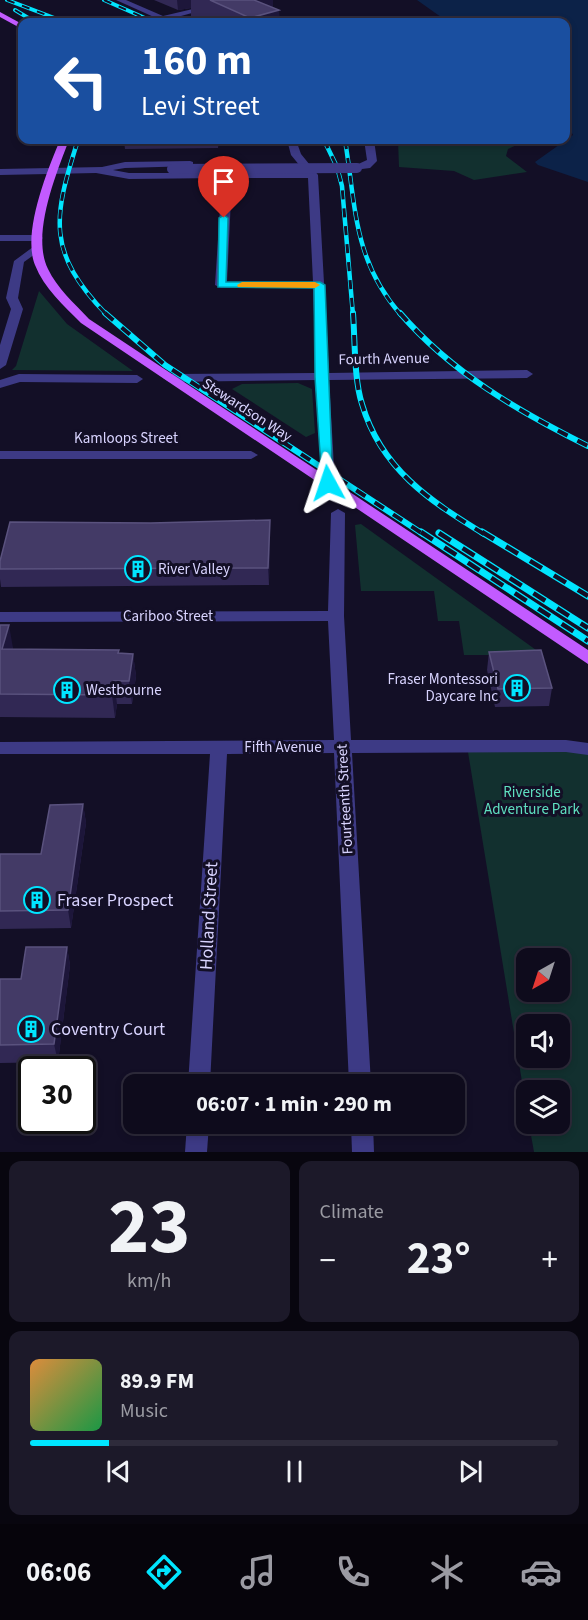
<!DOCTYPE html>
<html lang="en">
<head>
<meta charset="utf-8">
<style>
	body { margin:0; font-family:"Source Sans 3",sans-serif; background:#1c1929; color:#f1f3f6; height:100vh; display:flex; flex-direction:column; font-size:22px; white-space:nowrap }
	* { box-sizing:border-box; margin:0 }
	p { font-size:20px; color:#9b9ba3 }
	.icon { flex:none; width:33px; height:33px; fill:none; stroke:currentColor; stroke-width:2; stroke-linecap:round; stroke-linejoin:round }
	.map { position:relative; height:1152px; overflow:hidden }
	.panel { display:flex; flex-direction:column; gap:9px; padding:9px; background:#08060f; flex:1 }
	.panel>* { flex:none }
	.top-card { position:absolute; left:18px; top:18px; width:552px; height:126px; border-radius:12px; box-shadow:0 3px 9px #0003,0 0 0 2px #2e2b3b; background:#1a4fa0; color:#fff; overflow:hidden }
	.needle { width:39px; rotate:219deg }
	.controls { position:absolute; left:516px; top:948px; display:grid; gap:12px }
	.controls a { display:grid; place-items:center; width:54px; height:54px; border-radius:12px; background:#0e0b1c; box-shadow:0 3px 9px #0003,0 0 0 2px #2e2b3b; font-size:30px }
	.speed { position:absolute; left:18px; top:1056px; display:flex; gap:12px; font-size:30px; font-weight:700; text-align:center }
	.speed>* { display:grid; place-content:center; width:78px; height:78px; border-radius:50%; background:#0e0b1c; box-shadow:0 3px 9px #0003,0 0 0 2px #2e2b3b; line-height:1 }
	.speed .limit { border:3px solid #111; border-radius:9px; background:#fff; color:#111 }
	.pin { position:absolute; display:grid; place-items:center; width:51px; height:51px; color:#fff; margin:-62px -26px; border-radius:50% 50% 50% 0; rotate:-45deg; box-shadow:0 0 6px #0007 }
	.pin .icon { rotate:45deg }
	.me { position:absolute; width:66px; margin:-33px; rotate:355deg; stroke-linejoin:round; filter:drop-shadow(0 0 4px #0008) }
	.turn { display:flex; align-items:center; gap:21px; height:126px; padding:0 24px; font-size:27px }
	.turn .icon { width:78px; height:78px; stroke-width:2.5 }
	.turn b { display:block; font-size:42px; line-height:51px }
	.big { font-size:45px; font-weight:700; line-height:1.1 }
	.panel .tile { flex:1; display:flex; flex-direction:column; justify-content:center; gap:9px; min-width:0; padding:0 21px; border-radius:12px; background:#1c1929 }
	.panel .dial { align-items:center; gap:0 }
	.dial b { font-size:78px; line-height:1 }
	.song { display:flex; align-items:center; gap:18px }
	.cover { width:72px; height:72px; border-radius:9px; background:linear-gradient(135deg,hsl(30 70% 55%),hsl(140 70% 35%)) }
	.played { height:6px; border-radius:3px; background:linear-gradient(90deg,#00e5ff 15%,#2e2b3b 15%) }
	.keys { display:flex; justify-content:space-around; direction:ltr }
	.heat { display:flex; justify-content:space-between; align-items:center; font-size:33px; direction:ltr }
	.panel .tiles { flex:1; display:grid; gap:9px; grid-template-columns:1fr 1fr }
	.tile:last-child { grid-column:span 2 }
	.trip { position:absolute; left:123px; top:1074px; width:342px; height:60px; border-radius:12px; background:#0e0b1c; box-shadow:0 3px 9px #0003,0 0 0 2px #2e2b3b; font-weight:700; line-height:60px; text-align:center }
	.dock { display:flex; height:96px; justify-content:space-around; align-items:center; background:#06040b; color:#9b9ba3 }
	.dock .icon { width:42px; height:42px }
	.dock .active { color:#00e5ff }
	.dock b { font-size:27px; color:#f1f3f6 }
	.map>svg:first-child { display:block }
	.green { fill:#12302f; fill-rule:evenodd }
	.water { fill:#0c2248 }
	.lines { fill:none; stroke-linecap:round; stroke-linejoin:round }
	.minor { fill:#3d3a85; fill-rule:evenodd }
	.major { fill:#c25bff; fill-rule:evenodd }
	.rail-far3-casing { stroke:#00e5ff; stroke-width:4 }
	.rail-far2-casing { stroke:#00e5ff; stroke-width:4.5 }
	.rail-far1-casing { stroke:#00e5ff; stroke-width:6 }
	.rail-casing { stroke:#00e5ff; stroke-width:7 }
	.rail-far3 { stroke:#130f26; stroke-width:2; stroke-dasharray:8; stroke-linecap:butt }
	.rail-far2 { stroke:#130f26; stroke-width:3; stroke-dasharray:9; stroke-linecap:butt }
	.rail-far1 { stroke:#130f26; stroke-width:4; stroke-dasharray:11; stroke-linecap:butt }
	.rail { stroke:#130f26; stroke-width:4.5; stroke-dasharray:14; stroke-linecap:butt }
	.minor-bridge { stroke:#3d3a85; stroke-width:10 }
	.wall { fill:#312854 }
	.shaded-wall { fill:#1d163a }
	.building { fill:#433a66; stroke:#5a527e; stroke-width:1.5 }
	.route { fill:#00e5ff; stroke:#0095a6; stroke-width:1.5 }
	.slow { fill:#f59e0b }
	.labels { text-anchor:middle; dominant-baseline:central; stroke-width:6; stroke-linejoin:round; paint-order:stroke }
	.street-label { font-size:15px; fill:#d9d4ff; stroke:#130f26 }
	.poi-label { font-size:15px; fill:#d9d4ff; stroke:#130f26; text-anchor:start }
	.park-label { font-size:15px; fill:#5fe0c0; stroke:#130f26 }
	.near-poi-label { font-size:18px; fill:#d9d4ff; stroke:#130f26; text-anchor:start }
	.near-street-label { font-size:18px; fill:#d9d4ff; stroke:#130f26 }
</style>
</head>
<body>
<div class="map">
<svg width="588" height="1152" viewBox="0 0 588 1152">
	<rect width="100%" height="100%" fill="#130f26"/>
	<g class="green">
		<polygon points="398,140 527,140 508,149 506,156 527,172 474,180 454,171 399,167"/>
		<polygon points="39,291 67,324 133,371 12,370 16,366"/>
		<polygon points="298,383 312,389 315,433 306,437 232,389 242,384"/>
		<polygon points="361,524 543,655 464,655 459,621 438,621 434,591 361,591 355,525"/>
		<path d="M 566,745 L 588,755 L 588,1152 L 534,1152 L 529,1124 L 560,1124 L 560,1090 L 526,1090 L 526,1106 L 467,746 ZM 526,958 L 560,958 L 560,992 L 526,992 ZM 526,1024 L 560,1024 L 560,1058 L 526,1058 Z"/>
	</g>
	<polygon class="water" points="417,0 588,0 588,182 538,165 535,162 573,135 566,122 566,22 448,22"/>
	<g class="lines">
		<g class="minor">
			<polygon points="116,0 126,0 163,16 210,5 214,7 170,19 173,22 165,22"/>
			<path d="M 287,140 L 296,140 L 301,154 L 318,175 L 329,373 L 527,370 L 533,374 L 527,378 L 329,380 L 335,483 L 328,487 L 321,483 L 317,380 L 169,382 L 163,378 L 169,374 L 316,373 L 313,288 L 221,288 L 215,285 L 222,178 L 129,179 L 96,173 L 0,175 L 0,169 L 102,167 L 125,162 L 190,161 L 193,162 L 193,166 L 125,168 L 113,170 L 129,173 L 223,173 L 224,164 L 229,161 L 234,164 L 233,173 L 305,172 L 291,155 ZM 232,178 L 308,178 L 313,282 L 227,282 Z"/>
			<polygon points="364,140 374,140 377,161 370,168 354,170 354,166 367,160"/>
			<polygon points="0,235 38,235 43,238 38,241 0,241"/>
			<polygon points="33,247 42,249 24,262 18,298 23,309 6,365 0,369 0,345 11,309 6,298 14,261"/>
			<polygon points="19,374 137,375 143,379 137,383 20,382 0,388 0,380"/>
			<polygon points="0,451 251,451 258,455 251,459 0,459"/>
			<polygon points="338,509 345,513 344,616 351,740 566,740 588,743 588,755 566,752 352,753 371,1084 349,1084 334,753 227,754 210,1084 188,1084 210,754 0,754 0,742 334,740 328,621 0,622 0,612 328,611 331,513"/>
			<polygon points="187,1124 209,1124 207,1152 185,1152"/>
			<polygon points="351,1124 373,1124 374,1152 352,1152"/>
		</g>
		<g class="major">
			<polygon points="0,12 22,24 22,29 0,17"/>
			<path d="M 60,140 L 69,140 C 56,174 31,235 48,269 C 57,288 74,303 89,319 L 588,650 L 588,664 L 81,323 C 64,306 44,288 35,265 C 22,233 47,171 60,140 Z"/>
		</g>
		<defs>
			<g id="rail-far3">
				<polyline points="7,0 65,22"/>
				<polyline points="104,0 154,22"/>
				<polyline points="15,10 35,22"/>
			</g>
			<g id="rail-far2">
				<path d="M 78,140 C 53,218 46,252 107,315"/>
				<polyline points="324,140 337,167 342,186 353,315"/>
				<path d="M 345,140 C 356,207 353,260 401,315"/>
			</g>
			<g id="rail-far1">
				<polyline points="105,313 165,365 423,534"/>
				<path d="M 353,313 C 355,339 354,380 362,404 C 381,469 430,501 484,534"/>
				<path d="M 400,313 C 452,373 518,411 588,446"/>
			</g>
			<g id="rail">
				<polyline points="421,532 588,641"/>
				<polyline points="482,532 588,596"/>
				<polyline points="439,533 588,628"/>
			</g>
		</defs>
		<use href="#rail-far3" class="rail-far3-casing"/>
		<use href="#rail-far2" class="rail-far2-casing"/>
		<use href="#rail-far1" class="rail-far1-casing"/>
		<use href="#rail" class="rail-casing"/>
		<use href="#rail-far3" class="rail-far3"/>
		<use href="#rail-far2" class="rail-far2"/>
		<use href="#rail-far1" class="rail-far1"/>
		<use href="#rail" class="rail"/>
		<polyline class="minor-bridge" points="172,169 357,168"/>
	</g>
	<g class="wall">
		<polygon points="154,0 273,0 273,8 280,22 206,22 191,16 191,8 178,10"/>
		<polygon points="130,140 219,140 218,148 125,149 124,141"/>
		<polygon points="229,140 259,140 255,142"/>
		<polygon points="270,520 269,585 1,587 0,579 0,561 151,523"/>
		<polygon points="0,625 13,648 12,649 133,654 136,676 132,704 117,704 115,718 0,717"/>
		<polygon points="489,652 552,688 549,706 495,707 487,670"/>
		<polygon points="83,804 86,823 71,928 0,929 0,854 41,854"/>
		<polygon points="67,947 70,965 58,1062 0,1063 0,979 21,979"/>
	</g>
	<g class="shaded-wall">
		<polygon points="177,0 191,0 191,8 178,10"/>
		<polygon points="253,0 273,0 273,12 279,10 280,22 250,22"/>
		<polygon points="270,520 270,538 269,585 268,568"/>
		<polygon points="9,625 13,648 7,672 2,649"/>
		<polygon points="133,654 136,676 132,704 129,681"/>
		<polygon points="114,681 117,704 115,718 112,695"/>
		<polygon points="83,804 86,823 71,928 68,910"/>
		<polygon points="67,947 70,965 58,1062 54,1044"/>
	</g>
	<g class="building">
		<polygon points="210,0 254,0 279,10 250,18"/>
		<polygon points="130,140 218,140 218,143 125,144 124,141"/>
		<polygon points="270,520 268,568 0,569 0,561 10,522 151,523"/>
		<polygon points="0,625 9,625 2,649 119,650 118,653 133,654 129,681 114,681 112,695 0,694"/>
		<polygon points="541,650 552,688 498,689 489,652"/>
		<polygon points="83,804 68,910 0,911 0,854 41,854 50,805"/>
		<polygon points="26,947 67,947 54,1044 0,1045 0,979 21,979"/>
	</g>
	<polygon class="route" points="224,215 228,218 226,282 320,282 325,285 333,486 328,487 322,483 315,377 314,288 218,287 219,218"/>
	<polygon class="slow" points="242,282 315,282 320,285 315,288 238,287 237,285"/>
	<defs>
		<symbol id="building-ring" viewBox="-11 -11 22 22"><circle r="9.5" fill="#130f26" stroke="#00e5ff" stroke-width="1.5"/><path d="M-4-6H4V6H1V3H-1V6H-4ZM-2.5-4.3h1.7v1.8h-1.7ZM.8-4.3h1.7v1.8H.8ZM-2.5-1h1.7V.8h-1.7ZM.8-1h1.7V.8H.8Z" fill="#00e5ff"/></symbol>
	</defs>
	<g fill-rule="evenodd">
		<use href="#building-ring" x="123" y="554" width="30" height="30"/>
		<use href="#building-ring" x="502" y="673" width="30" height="30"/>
		<use href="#building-ring" x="52" y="675" width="30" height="30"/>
		<use href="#building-ring" x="22" y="885" width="30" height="30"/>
		<use href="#building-ring" x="16" y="1014" width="30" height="30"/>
	</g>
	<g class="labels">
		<g class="street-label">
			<text transform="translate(384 359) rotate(-1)">Fourth Avenue</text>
			<text transform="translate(247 410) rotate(33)">Stewardson Way</text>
			<text x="126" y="438">Kamloops Street</text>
			<text x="168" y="616">Cariboo Street</text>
			<text x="283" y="747">Fifth Avenue</text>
			<text transform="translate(345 799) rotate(-93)">Fourteenth Street</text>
		</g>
		<g class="poi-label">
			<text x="158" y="569">River Valley</text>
			<text x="498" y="679" text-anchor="end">Fraser Montessori<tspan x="498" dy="17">Daycare Inc</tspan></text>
			<text x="86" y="690">Westbourne</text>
		</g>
		<g class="park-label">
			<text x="532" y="792">Riverside<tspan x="532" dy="17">Adventure Park</tspan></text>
		</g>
		<g class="near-poi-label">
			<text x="57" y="900">Fraser Prospect</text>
			<text x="51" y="1029">Coventry Court</text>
		</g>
		<g class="near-street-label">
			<text transform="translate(209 916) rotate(-87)">Holland Street</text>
		</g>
	</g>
</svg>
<div class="controls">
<a><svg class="needle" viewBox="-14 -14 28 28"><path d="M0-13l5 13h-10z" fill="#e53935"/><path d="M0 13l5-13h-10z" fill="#9b9ba3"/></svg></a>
<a><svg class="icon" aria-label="sound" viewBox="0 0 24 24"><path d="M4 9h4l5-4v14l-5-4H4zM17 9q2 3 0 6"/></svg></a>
<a><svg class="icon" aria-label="layers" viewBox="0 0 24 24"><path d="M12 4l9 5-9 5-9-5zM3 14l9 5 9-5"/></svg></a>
</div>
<div class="speed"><div class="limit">30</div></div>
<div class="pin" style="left:224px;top:218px;background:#d93025"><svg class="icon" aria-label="arrive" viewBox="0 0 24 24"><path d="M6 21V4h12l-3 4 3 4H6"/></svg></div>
<svg class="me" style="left:328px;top:483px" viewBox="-20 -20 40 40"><path d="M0-17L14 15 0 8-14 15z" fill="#00e5ff" stroke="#fff" stroke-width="4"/></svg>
<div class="trip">06:07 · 1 min · 290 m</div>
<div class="top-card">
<div class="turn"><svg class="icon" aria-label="left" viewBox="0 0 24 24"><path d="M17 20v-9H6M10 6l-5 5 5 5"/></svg><div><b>160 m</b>Levi Street</div></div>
</div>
</div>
<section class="panel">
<div class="tiles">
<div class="tile dial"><b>23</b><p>km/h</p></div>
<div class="tile"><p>Climate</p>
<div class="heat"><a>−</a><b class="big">23°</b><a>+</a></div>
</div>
<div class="tile">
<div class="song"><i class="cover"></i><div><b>89.9 FM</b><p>Music</p></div></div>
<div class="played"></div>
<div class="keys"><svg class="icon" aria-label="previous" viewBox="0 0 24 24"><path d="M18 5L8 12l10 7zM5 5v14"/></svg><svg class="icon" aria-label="pause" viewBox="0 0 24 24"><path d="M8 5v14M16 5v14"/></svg><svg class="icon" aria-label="next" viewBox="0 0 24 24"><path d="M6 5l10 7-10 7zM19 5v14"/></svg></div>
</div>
</div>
</section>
<nav class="dock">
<b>06:06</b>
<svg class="icon active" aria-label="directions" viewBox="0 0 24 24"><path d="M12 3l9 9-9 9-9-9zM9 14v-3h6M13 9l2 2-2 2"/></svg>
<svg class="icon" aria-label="music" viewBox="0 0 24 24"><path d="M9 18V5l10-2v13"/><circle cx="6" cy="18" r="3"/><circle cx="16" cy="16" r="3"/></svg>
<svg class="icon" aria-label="phone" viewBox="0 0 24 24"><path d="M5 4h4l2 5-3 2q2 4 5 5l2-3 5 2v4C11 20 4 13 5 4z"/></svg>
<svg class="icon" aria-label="climate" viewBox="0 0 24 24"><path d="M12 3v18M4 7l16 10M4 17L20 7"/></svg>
<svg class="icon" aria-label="car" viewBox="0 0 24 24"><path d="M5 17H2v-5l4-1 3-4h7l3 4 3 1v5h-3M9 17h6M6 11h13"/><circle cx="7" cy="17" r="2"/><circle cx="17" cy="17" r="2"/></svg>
</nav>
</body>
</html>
